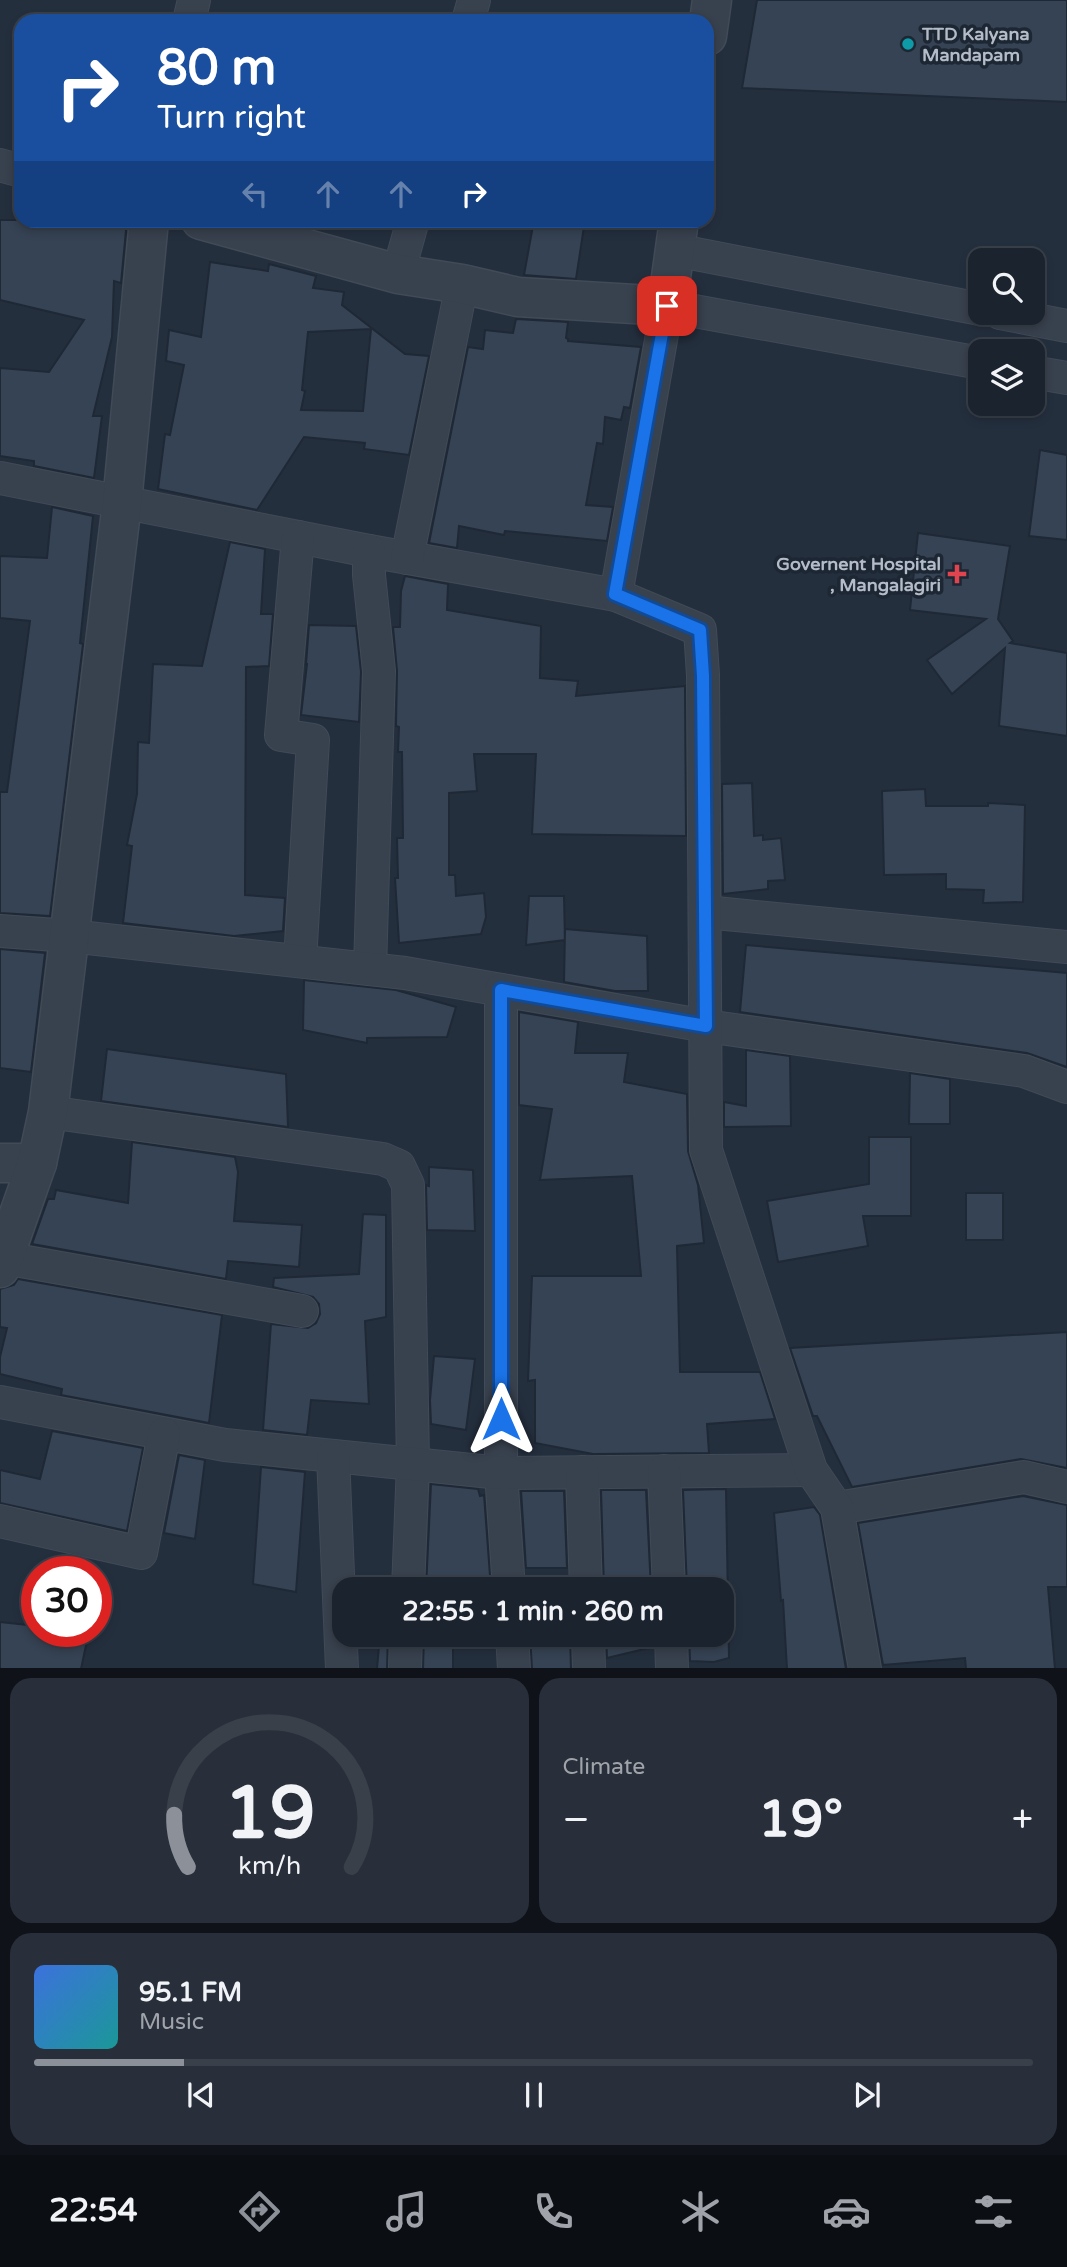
<!DOCTYPE html>
<html lang="en">
<head>
<meta charset="utf-8">
<style>
	body { margin:0; font-family:"Varela Round",sans-serif; background:#282f3a; color:#f1f3f6; height:100vh; display:flex; flex-direction:column; font-size:26px; white-space:nowrap }
	* { box-sizing:border-box; margin:0 }
	p { font-size:23px; color:#a0a4aa }
	.icon { flex:none; width:38px; height:38px; fill:none; stroke:currentColor; stroke-width:2; stroke-linecap:round; stroke-linejoin:round }
	.map { position:relative; height:1668px; overflow:hidden }
	.side { display:flex; flex-direction:column; gap:10px; padding:10px; background:#0f1319; flex:1 }
	.side>* { flex:none }
	.guide { position:absolute; left:14px; top:14px; width:700px; height:214px; border-radius:21px; box-shadow:0 4px 10px #0003,0 0 0 2px #39404a; background:#1a4fa0; color:#fff; overflow:hidden }
	.fabs { position:absolute; left:968px; top:248px; display:grid; gap:14px }
	.fabs a { display:grid; place-items:center; width:77px; height:77px; border-radius:14px; background:#1b232e; box-shadow:0 4px 10px #0003,0 0 0 2px #39404a; font-size:35px }
	.speed { position:absolute; left:21px; top:1556px; display:flex; gap:14px; font-size:35px; font-weight:700; text-align:center }
	.speed>* { display:grid; place-content:center; width:91px; height:91px; border-radius:50%; background:#1b232e; box-shadow:0 4px 10px #0003,0 0 0 2px #39404a; line-height:1 }
	.speed .limit { border:10px solid #d22; background:#fff; color:#111 }
	.pin { position:absolute; display:grid; place-items:center; width:60px; height:60px; color:#fff; margin:-30px; border-radius:14px; box-shadow:0 4px 10px #0006 }
	.me { position:absolute; width:77px; margin:-38px; rotate:0deg; stroke-linejoin:round; filter:drop-shadow(0 0 5px #0008) }
	.turn { display:flex; align-items:center; gap:24px; height:147px; padding:0 28px; font-size:32px }
	.turn .icon { width:91px; height:91px; stroke-width:2.5 }
	.turn b { display:block; font-size:49px; line-height:60px }
	.lanes { display:flex; align-items:center; height:66px; padding:0 28px; background:#0003; justify-content:center; gap:35px; direction:ltr }
	.lanes .off { opacity:.35 }
	.big { font-size:52px; font-weight:700; line-height:1.1 }
	.side .tile { flex:1; display:flex; flex-direction:column; justify-content:center; gap:10px; min-width:0; padding:0 24px; border-radius:21px; background:#282f3a }
	.side .dial { align-items:center; gap:0 }
	.dial svg { height:182px; overflow:visible; fill:none; stroke:#39404a; stroke-width:7; stroke-linecap:round; text-anchor:middle }
	.dial text { fill:#f1f3f6; stroke:none }
	.song { display:flex; align-items:center; gap:21px }
	.cover { width:84px; height:84px; border-radius:10px; background:linear-gradient(135deg,hsl(220 70% 55%),hsl(180 70% 35%)) }
	.played { height:7px; border-radius:4px; background:linear-gradient(90deg,#8c9099 15%,#39404a 15%) }
	.keys { display:flex; justify-content:space-around; direction:ltr }
	.heat { display:flex; justify-content:space-between; align-items:center; font-size:38px; direction:ltr }
	.side .tiles { flex:1; display:grid; gap:10px; grid-template-columns:1fr 1fr }
	.tile:last-child { grid-column:span 2 }
	.trip { position:absolute; left:332px; top:1577px; width:402px; height:70px; border-radius:21px; background:#1b232e; box-shadow:0 4px 10px #0003,0 0 0 2px #39404a; font-weight:700; line-height:70px; text-align:center }
	.tab-bar { display:flex; height:112px; justify-content:space-around; align-items:center; background:#0b0e12; color:#a0a4aa }
	.tab-bar .icon { width:49px; height:49px }
	.tab-bar .on { color:#8c9099 }
	.tab-bar b { font-size:32px; color:#f1f3f6 }
	.map>svg:first-child { display:block }
	.building { fill:#364354; stroke:#1f2835; stroke-width:2; fill-rule:evenodd }
	.lines { fill:none; stroke-linecap:round; stroke-linejoin:round }
	.minor-casing { stroke:#414a57; stroke-width:34 }
	.tertiary-casing { stroke:#414a57; stroke-width:41 }
	.minor { stroke:#38414e; stroke-width:32 }
	.tertiary { stroke:#38414e; stroke-width:38 }
	.route-casing { stroke:#114b97; stroke-width:18 }
	.route { stroke:#1a73e8; stroke-width:12 }
	.culture-dot { fill:#0f9aa8; stroke:#1d2633; stroke-width:2.5 }
	.health-dot { fill:#e0444e; stroke:#1d2633; stroke-width:2.5 }
	.labels { text-anchor:middle; dominant-baseline:central; stroke-width:7; stroke-linejoin:round; paint-order:stroke }
	.poi-label { font-size:18px; font-weight:bold; fill:#b4bcc9; stroke:#1d2633; text-anchor:start }
</style>
</head>
<body>
<div class="map">
<svg width="1067" height="1669" viewBox="0 0 1067 1669">
	<rect width="100%" height="100%" fill="#242f3e"/>
	<g class="building">
		<polygon points="757,0 1067,0 1067,102 742,88"/>
		<polygon points="0,220 127,220 121,283 114,281 112,337 93,416 102,416 94,478 34,466 34,461 0,456 0,368 49,372 84,320 0,300"/>
		<polygon points="534,220 585,220 576,279 524,275"/>
		<path d="M 210,262 L 268,271 L 269,264 L 316,276 L 313,288 L 344,292 L 342,305 L 405,354 L 429,356 L 409,455 L 364,449 L 365,443 L 304,437 L 257,510 L 158,489 L 165,434 L 170,435 L 184,365 L 166,361 L 169,330 L 201,337 ZM 371,329 L 363,411 L 301,410 L 305,391 L 302,390 L 308,332 Z"/>
		<polygon points="516,319 568,322 566,338 568,339 568,341 641,347 630,408 624,407 621,420 605,417 603,444 597,443 586,505 613,507 607,541 505,531 504,535 459,526 457,548 429,543 468,347 483,349 485,330 513,333"/>
		<polygon points="1040,450 1067,455 1067,540 1029,536"/>
		<polygon points="52,507 93,516 80,643 83,644 50,916 0,913 0,792 7,792 30,621 0,618 0,556 47,558"/>
		<polygon points="918,533 1010,546 998,619 1013,641 1010,643 1067,653 1067,736 999,726 1005,648 952,694 927,660 986,619 910,610"/>
		<polygon points="230,542 265,549 261,614 273,614 269,666 246,667 245,895 285,898 283,931 234,936 123,923 132,846 127,845 137,794 138,742 149,743 153,664 202,666"/>
		<polygon points="405,576 448,584 447,610 541,626 540,678 578,681 576,696 685,686 686,836 532,834 536,754 474,754 477,791 449,793 449,875 455,875 456,896 484,893 486,917 481,934 399,943 395,878 398,878 397,838 403,838 402,752 398,752 399,727 396,726 397,671 393,627 400,627 401,591"/>
		<polygon points="309,625 356,626 361,672 359,722 301,715 307,664 306,664"/>
		<polygon points="752,783 754,836 763,835 763,840 781,838 785,880 768,881 768,889 723,894 722,784"/>
		<polygon points="925,789 926,806 988,806 988,803 1025,805 1023,902 983,903 984,890 946,889 946,874 884,875 882,791"/>
		<polygon points="529,896 564,896 565,940 526,945"/>
		<polygon points="565,929 647,936 648,991 615,991 564,982"/>
		<polygon points="746,945 1067,973 1067,1067 1027,1053 740,1012"/>
		<polygon points="0,949 45,953 31,1072 0,1068"/>
		<polygon points="304,980 396,990 456,1007 447,1037 367,1038 367,1043 303,1030"/>
		<polygon points="519,1012 578,1022 575,1053 628,1053 624,1082 687,1094 688,1151 698,1185 704,1243 677,1246 680,1372 760,1372 775,1419 707,1424 709,1453 593,1454 535,1443 535,1380 528,1381 532,1276 641,1276 632,1176 540,1180 552,1109 519,1105"/>
		<polygon points="107,1049 286,1074 288,1127 101,1101"/>
		<polygon points="746,1050 790,1056 791,1126 724,1127 724,1102 746,1106"/>
		<polygon points="910,1073 950,1079 950,1124 909,1124"/>
		<polygon points="869,1137 911,1137 911,1216 863,1216 868,1246 778,1262 767,1201 869,1184"/>
		<polygon points="132,1142 235,1157 238,1172 234,1221 302,1225 299,1267 228,1261 226,1279 32,1244 48,1199 54,1199 56,1190 128,1203"/>
		<polygon points="429,1167 473,1170 475,1231 427,1230 426,1185 429,1186"/>
		<rect x="966" y="1193" width="37" height="47"/>
		<polygon points="363,1214 386,1215 386,1317 365,1321 369,1404 311,1400 307,1435 263,1430 271,1324 308,1328 316,1323 320,1314 319,1304 313,1297 273,1287 274,1278 359,1274"/>
		<polygon points="18,1279 222,1315 209,1423 61,1395 62,1389 0,1374 0,1357 7,1328 0,1327 0,1289 14,1285"/>
		<polygon points="1067,1332 1067,1468 1021,1459 852,1487 817,1416 813,1416 790,1348"/>
		<polygon points="434,1356 475,1359 466,1430 431,1424 430,1400"/>
		<polygon points="52,1431 143,1448 127,1531 0,1503 0,1470 40,1479"/>
		<polygon points="179,1455 205,1460 195,1539 164,1533"/>
		<polygon points="261,1467 305,1472 296,1592 253,1584"/>
		<polygon points="431,1484 478,1489 480,1496 484,1495 491,1589 426,1589"/>
		<polygon points="726,1489 729,1658 714,1662 690,1661 689,1634 723,1634 723,1589 687,1589 683,1490"/>
		<polygon points="601,1490 646,1490 651,1589 604,1589"/>
		<polygon points="521,1491 564,1491 567,1568 526,1568"/>
		<polygon points="1023,1496 1067,1505 1067,1587 1048,1587 1055,1669 966,1669 965,1658 883,1665 858,1523"/>
		<polygon points="814,1507 820,1515 846,1669 787,1669 783,1600 781,1601 774,1513"/>
		<polygon points="0,1622 37,1626 37,1631 89,1631 81,1669 0,1669"/>
		<polygon points="380,1634 388,1634 387,1669 377,1669"/>
		<polygon points="424,1634 494,1634 494,1637 453,1645 453,1669 423,1669"/>
		<polygon points="530,1634 570,1634 571,1669 532,1669"/>
		<polygon points="606,1634 653,1634 653,1647 607,1658"/>
	</g>
	<g class="lines">
		<defs>
			<g id="minor">
				<polyline points="189,21 194,0"/>
				<polyline points="468,21 474,0"/>
				<polyline points="0,165 21,171"/>
				<polyline points="675,250 980,309"/>
				<polyline points="398,274 413,220"/>
				<polyline points="1000,313 1067,326"/>
				<polyline points="1032,372 1067,378"/>
				<polyline points="0,478 369,551 616,595"/>
				<polyline points="298,537 281,735 313,740 300,961"/>
				<polyline points="369,551 369,575 379,671 370,969"/>
				<polyline points="407,558 462,284"/>
				<polyline points="705,912 1067,947"/>
				<polyline points="0,931 70,936 405,973 706,1026 1024,1071 1067,1087"/>
				<polyline points="501,990 501,1473 509,1589"/>
				<polyline points="48,1112 383,1159 399,1166 408,1185 413,1464 408,1589"/>
				<polyline points="4,1258 302,1311"/>
				<polyline points="0,1402 225,1445 501,1473 811,1470"/>
				<polyline points="333,1456 342,1669"/>
				<polyline points="664,1471 669,1589"/>
				<polyline points="582,1472 586,1589"/>
				<polyline points="837,1508 1024,1477 1067,1487"/>
				<polyline points="0,1521 141,1553 164,1434"/>
				<polyline points="512,1634 514,1669"/>
				<polyline points="588,1634 589,1669"/>
				<polyline points="671,1634 672,1669"/>
				<polyline points="405,1669 406,1634"/>
				<polyline points="865,1669 837,1508 811,1470 706,1150 703,675 700,630 616,595 667,306 980,363"/>
			</g>
			<g id="tertiary">
				<polyline points="707,36 712,0"/>
				<polyline points="201,220 398,274 462,284 518,297 667,306 679,220"/>
				<polyline points="0,1163 37,1163"/>
				<polyline points="0,1268 37,1163 48,1112 122,503 149,220"/>
			</g>
		</defs>
		<use href="#minor" class="minor-casing"/>
		<use href="#tertiary" class="tertiary-casing"/>
		<use href="#minor" class="minor"/>
		<use href="#tertiary" class="tertiary"/>
	</g>
	<g class="lines">
		<defs>
			<polyline id="route" points="501,1419 501,990 706,1026 703,676 700,630 615,594 667,306"/>
		</defs>
		<use href="#route" class="route-casing"/>
		<use href="#route" class="route"/>
	</g>
	<circle class="culture-dot" cx="908" cy="44" r="7"/>
	<path class="health-dot" d="M953.5 563.5h7v7h7v7h-7v7h-7v-7h-7v-7h7z"/>
	<g class="labels">
		<g class="poi-label">
			<text x="922" y="34">TTD Kalyana<tspan x="922" dy="21">Mandapam</tspan></text>
			<text x="941" y="564" text-anchor="end">Governent Hospital<tspan x="941" dy="21">, Mangalagiri</tspan></text>
		</g>
	</g>
</svg>
<div class="fabs">
<a><svg class="icon" aria-label="search" viewBox="0 0 24 24"><circle cx="10" cy="10" r="6"/><path d="M15 15l6 6"/></svg></a>
<a><svg class="icon" aria-label="layers" viewBox="0 0 24 24"><path d="M12 4l9 5-9 5-9-5zM3 14l9 5 9-5"/></svg></a>
</div>
<div class="speed"><div class="limit">30</div></div>
<div class="pin" style="left:667px;top:306px;background:#d93025"><svg class="icon" aria-label="arrive" viewBox="0 0 24 24"><path d="M6 21V4h12l-3 4 3 4H6"/></svg></div>
<svg class="me" style="left:501px;top:1419px" viewBox="-20 -20 40 40"><path d="M0-17L14 15 0 8-14 15z" fill="#1a73e8" stroke="#fff" stroke-width="4"/></svg>
<div class="trip">22:55 · 1 min · 260 m</div>
<div class="guide">
<div class="turn"><svg class="icon" aria-label="right" viewBox="0 0 24 24"><path d="M7 20v-9h11M14 6l5 5-5 5"/></svg><div><b>80 m</b>Turn right</div></div>
<div class="lanes"><svg class="icon off" aria-label="left" viewBox="0 0 24 24"><path d="M17 20v-9H6M10 6l-5 5 5 5"/></svg><svg class="icon off" aria-label="ahead" viewBox="0 0 24 24"><path d="M12 20V5M6 11l6-6 6 6"/></svg><svg class="icon off" aria-label="ahead" viewBox="0 0 24 24"><path d="M12 20V5M6 11l6-6 6 6"/></svg><svg class="icon" aria-label="right" viewBox="0 0 24 24"><path d="M7 20v-9h11M14 6l5 5-5 5"/></svg></div>
</div>
</div>
<section class="side">
<div class="tiles">
<div class="tile dial"><svg viewBox="0 0 100 80">
<path d="M14 69A42 42 0 1 1 86 69"/>
<path d="M14 69A42 42 0 0 1 8 46" stroke="#8c9099"/>
<text x="50" y="56" font-size="32" font-weight="700">19</text>
<text x="50" y="72" font-size="11">km/h</text>
</svg></div>
<div class="tile"><p>Climate</p>
<div class="heat"><a>−</a><b class="big">19°</b><a>+</a></div>
</div>
<div class="tile">
<div class="song"><i class="cover"></i><div><b>95.1 FM</b><p>Music</p></div></div>
<div class="played"></div>
<div class="keys"><svg class="icon" aria-label="previous" viewBox="0 0 24 24"><path d="M18 5L8 12l10 7zM5 5v14"/></svg><svg class="icon" aria-label="pause" viewBox="0 0 24 24"><path d="M8 5v14M16 5v14"/></svg><svg class="icon" aria-label="next" viewBox="0 0 24 24"><path d="M6 5l10 7-10 7zM19 5v14"/></svg></div>
</div>
</div>
</section>
<nav class="tab-bar">
<b>22:54</b>
<svg class="icon on" aria-label="directions" viewBox="0 0 24 24"><path d="M12 3l9 9-9 9-9-9zM9 14v-3h6M13 9l2 2-2 2"/></svg>
<svg class="icon" aria-label="music" viewBox="0 0 24 24"><path d="M9 18V5l10-2v13"/><circle cx="6" cy="18" r="3"/><circle cx="16" cy="16" r="3"/></svg>
<svg class="icon" aria-label="phone" viewBox="0 0 24 24"><path d="M5 4h4l2 5-3 2q2 4 5 5l2-3 5 2v4C11 20 4 13 5 4z"/></svg>
<svg class="icon" aria-label="climate" viewBox="0 0 24 24"><path d="M12 3v18M4 7l16 10M4 17L20 7"/></svg>
<svg class="icon" aria-label="car" viewBox="0 0 24 24"><path d="M5 17H2v-5l4-1 3-4h7l3 4 3 1v5h-3M9 17h6M6 11h13"/><circle cx="7" cy="17" r="2"/><circle cx="17" cy="17" r="2"/></svg>
<svg class="icon" aria-label="filters" viewBox="0 0 24 24"><path d="M4 7h16M4 17h16"/><circle cx="9" cy="7" r="2"/><circle cx="15" cy="17" r="2"/></svg>
</nav>
</body>
</html>
